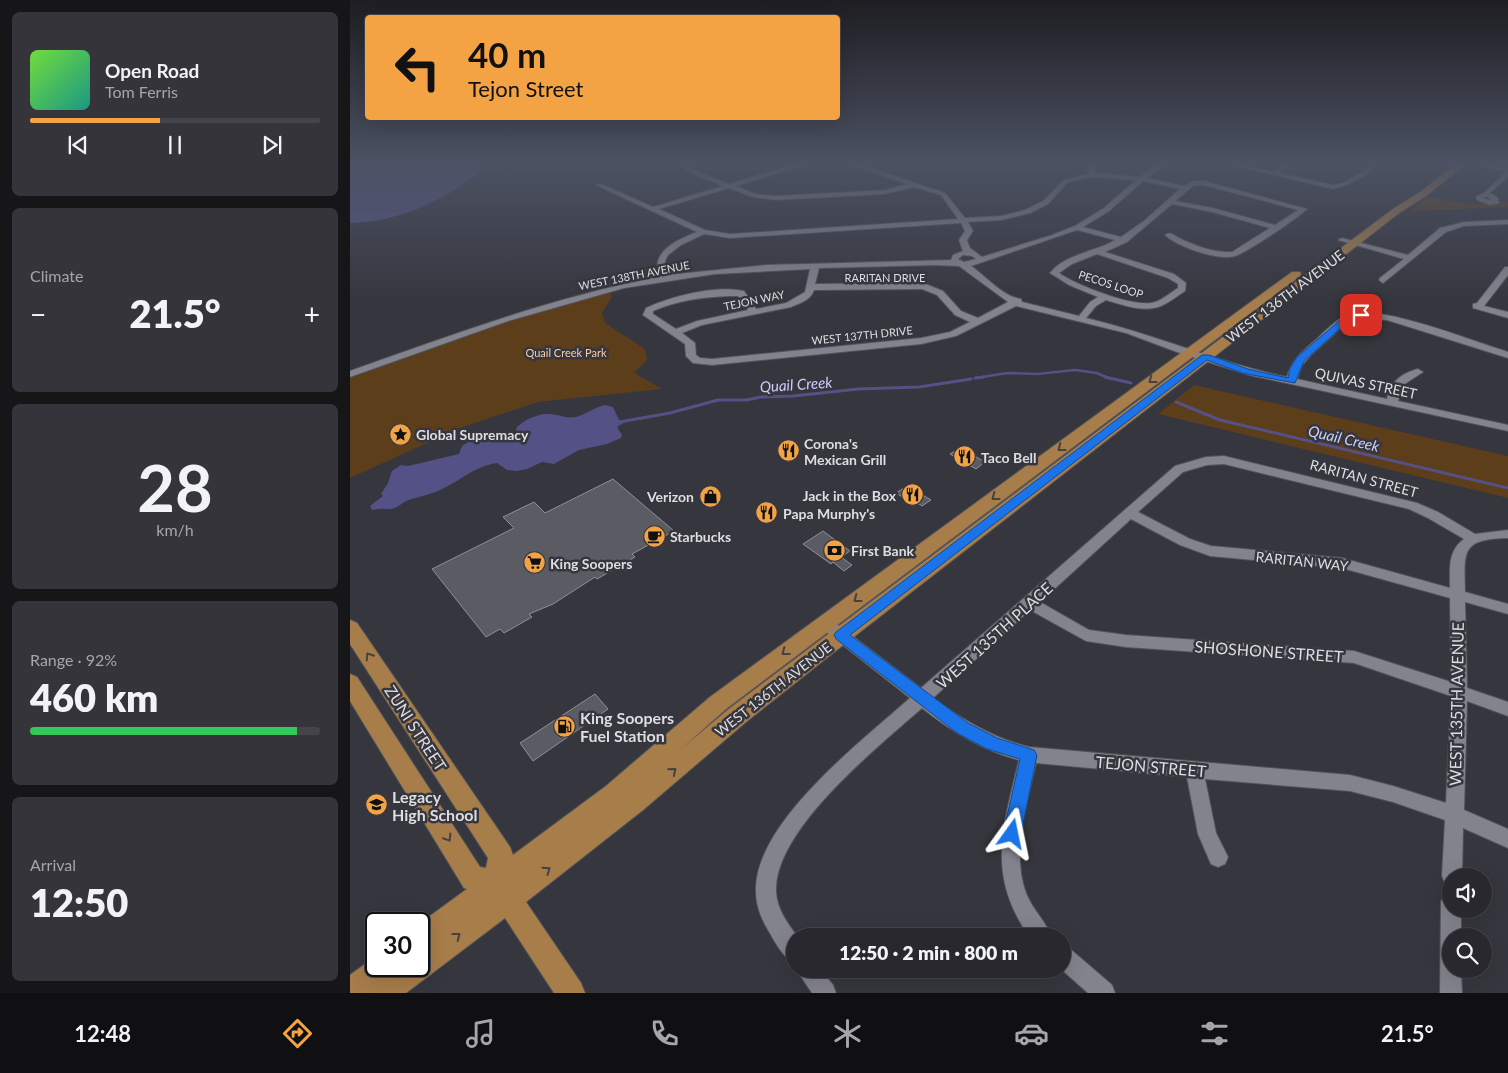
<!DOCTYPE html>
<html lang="en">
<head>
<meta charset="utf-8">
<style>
	body { margin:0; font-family:Lato,sans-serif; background:#34343a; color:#f1f3f6; height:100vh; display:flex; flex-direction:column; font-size:19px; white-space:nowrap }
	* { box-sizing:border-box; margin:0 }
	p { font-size:16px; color:#a5a6aa }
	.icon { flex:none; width:28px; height:28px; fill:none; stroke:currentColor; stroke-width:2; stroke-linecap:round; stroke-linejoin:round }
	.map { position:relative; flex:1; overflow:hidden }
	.sheet { display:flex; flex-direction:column; gap:12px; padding:12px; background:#161619; width:350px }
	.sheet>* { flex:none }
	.hud { position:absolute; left:15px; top:15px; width:475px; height:105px; border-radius:5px; box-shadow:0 5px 20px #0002,0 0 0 1px #44444a; background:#f4a344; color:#111; overflow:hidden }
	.tools { position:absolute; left:1092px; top:868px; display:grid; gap:10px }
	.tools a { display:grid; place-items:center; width:50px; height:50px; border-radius:50%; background:#28282e; box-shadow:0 5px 20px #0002,0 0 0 1px #44444a; font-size:25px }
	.speed { position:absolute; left:15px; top:912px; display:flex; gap:10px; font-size:25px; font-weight:700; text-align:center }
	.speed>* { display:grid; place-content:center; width:65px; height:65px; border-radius:50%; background:#28282e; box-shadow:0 5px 20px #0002,0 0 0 1px #44444a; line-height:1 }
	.speed .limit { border:2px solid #111; border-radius:8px; background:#fff; color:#111 }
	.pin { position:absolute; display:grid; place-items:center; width:42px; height:42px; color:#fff; margin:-21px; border-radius:10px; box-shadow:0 2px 8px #0006 }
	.me { position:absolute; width:55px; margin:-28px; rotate:12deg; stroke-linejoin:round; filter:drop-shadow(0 0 4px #0008) }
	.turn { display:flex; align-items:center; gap:18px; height:105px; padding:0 20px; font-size:22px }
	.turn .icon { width:65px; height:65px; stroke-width:2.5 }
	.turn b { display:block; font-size:35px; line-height:42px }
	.big { font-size:38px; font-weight:800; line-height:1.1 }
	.sheet .tile { flex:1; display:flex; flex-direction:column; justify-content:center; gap:8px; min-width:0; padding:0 18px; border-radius:8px; background:#34343a }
	.sheet .dial { align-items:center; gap:0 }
	.dial b { font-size:65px; line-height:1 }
	.song { display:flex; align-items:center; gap:15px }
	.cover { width:60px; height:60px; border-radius:8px; background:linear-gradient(135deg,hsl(100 70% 55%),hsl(170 70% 35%)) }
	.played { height:5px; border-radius:2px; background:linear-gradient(90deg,#f4a344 45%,#44444a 45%) }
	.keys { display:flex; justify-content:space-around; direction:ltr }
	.heat { display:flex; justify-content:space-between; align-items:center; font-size:28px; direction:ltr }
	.charge { height:8px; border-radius:4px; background:linear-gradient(90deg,#34c759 92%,#44444a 0) }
	.trip { position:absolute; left:436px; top:928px; width:285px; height:50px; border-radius:25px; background:#28282e; box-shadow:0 5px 20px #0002,0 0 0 1px #44444a; font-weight:800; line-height:50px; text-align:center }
	.dock { display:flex; height:80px; justify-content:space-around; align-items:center; background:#101012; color:#a5a6aa }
	.dock .icon { width:35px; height:35px }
	.dock .selected { color:#f4a344 }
	.dock b { font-size:22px; color:#f1f3f6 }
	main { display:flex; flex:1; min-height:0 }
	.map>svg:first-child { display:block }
	.green { fill:#5c3e1b }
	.water { fill:#535185 }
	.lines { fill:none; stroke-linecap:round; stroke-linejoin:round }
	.stream-far1 { stroke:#535185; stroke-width:2.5 }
	.stream { stroke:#535185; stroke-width:3 }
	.building { fill:#5b5b64; stroke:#8f8f99 }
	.minor-casing { stroke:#53535a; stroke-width:2 }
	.major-casing { stroke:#53535a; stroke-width:2 }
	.minor { fill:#83838d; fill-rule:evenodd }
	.major { fill:#a77d4a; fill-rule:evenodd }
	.oneway { stroke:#474140 }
	.route { fill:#1a73e8; stroke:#114b97 }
	.labels { text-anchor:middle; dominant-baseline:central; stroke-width:5; stroke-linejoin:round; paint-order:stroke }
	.far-street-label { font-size:11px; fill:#dddde2; stroke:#36363e }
	.far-park-label { font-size:11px; fill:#f6cea7; stroke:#36363e }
	.street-label { font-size:14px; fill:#dddde2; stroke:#36363e }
	.poi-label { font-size:14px; font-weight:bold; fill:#dddde2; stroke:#36363e; text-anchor:start }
	.water-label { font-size:15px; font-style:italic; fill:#ccccfe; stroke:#36363e }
	.near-street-label { font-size:16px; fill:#dddde2; stroke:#36363e }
	.near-poi-label { font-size:16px; font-weight:bold; fill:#dddde2; stroke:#36363e; text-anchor:start }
</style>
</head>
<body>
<main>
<section class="sheet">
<div class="tile">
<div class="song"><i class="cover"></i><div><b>Open Road</b><p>Tom Ferris</p></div></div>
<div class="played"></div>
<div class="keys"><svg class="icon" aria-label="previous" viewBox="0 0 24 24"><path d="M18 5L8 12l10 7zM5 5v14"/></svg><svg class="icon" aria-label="pause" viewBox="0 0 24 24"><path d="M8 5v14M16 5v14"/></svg><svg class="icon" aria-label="next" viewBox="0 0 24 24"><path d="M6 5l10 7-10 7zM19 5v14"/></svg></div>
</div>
<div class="tile"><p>Climate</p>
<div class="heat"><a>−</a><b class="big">21.5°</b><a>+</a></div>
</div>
<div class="tile dial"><b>28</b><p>km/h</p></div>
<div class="tile"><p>Range · 92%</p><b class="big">460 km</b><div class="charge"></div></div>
<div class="tile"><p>Arrival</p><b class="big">12:50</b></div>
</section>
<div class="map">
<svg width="1158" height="993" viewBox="0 0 1158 993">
	<rect width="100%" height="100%" fill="#36363e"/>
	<g class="green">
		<polygon points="1077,196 1117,204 1158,202 1158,207 1061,211"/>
		<polygon points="259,292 262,297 252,313 255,323 295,349 297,360 284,373 312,389 188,402 110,428 0,478 0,378 175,316"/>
		<polygon points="844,385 1158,456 1158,498 808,414"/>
	</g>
	<g class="water">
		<path d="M 0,162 L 142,162 C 112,188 74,211 34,219 C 23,222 11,222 0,223 Z"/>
		<path d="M 255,405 L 263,407 L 269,420 L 274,420 L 275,422 L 267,427 L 272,435 L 271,438 L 257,444 L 229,450 L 204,464 L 192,462 L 177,469 L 167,471 L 157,470 L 147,463 C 123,467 112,480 92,489 C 82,494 72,496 62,499 C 55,500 48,508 41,509 C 34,509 31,508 22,510 L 20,506 L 33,496 L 31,494 L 38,483 L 42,471 L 51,465 L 58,466 L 109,454 L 112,446 L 135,432 L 150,434 L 158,439 L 171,438 L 171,435 L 166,431 L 167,427 C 174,420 188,413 199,414 C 208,414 216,419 226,417 C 236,414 245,407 255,405 Z"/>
	</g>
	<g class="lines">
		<polyline class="stream-far1" points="626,378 657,373 687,374 725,370 747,373 758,378"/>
		<g class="stream">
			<polyline points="755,377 781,383"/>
			<polyline points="625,378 634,377"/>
			<polyline points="826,402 870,420 1158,488"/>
			<polyline points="275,421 320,413 368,400 397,400 411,397 443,396 508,389 569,387 621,379"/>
		</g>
	</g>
	<g class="building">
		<polygon points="610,448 635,462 626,469 600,454"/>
		<polygon points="263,479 324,531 282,554 285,557 247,579 245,577 203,604 179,614 182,617 154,633 150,629 136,637 82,569 164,528 153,517 184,502 195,513"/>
		<polygon points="557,486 581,500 572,506 560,498 557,500 546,493"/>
		<polygon points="473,531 500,551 491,557 502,565 494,571 483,562 481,564 453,544"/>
		<polygon points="245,694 258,709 183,761 170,743"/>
	</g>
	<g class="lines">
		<defs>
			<g id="minor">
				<polygon points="207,162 215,162 208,166 205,164"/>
				<path d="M 342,162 L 351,162 L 341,166 L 341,169 L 379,184 L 451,162 L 465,164 L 451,166 L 386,186 L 406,194 L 425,196 L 535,190 L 557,184 L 493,162 L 502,162 L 595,193 L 615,218 L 651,216 L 675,210 L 693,201 L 714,180 L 739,174 L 738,168 L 744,162 L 751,162 L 744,168 L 745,173 L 790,177 C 800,169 806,162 819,162 L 797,178 L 834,186 L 843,181 L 854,181 L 957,209 C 948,218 896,253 885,256 C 868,261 828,247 815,235 C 821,231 823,235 829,238 C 845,246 864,253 882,252 L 920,228 L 862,212 L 822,204 L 777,242 L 755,252 L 824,274 L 836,283 L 835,291 C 827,296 820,302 811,306 C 794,313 773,305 756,300 L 746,306 L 736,318 C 804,334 869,363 937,377 C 941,360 954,350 967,339 C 976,330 988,318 1000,314 C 1033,305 1122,341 1158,352 L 1158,358 L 1037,320 L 1011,318 L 1004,319 L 993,326 L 961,355 L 952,365 L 947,379 L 1037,399 C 1040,382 1052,373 1068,369 L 1073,372 L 1053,385 L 1048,401 L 1158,425 L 1158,431 L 899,375 L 827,352 L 776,333 L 666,306 L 606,336 L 571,344 L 362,365 L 343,363 L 336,356 L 335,344 L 293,315 L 296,308 C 323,296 365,285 394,291 L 406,309 L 436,303 L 455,292 L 460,269 L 365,274 L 274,288 L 158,321 L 0,377 L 0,371 C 102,335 203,297 309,277 C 300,251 327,240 347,232 L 246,185 L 251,184 L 303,207 L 373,186 L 337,171 L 335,167 L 321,164 L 324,162 ZM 743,177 L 786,180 L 754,208 L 725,226 L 702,235 L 632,257 L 620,248 L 617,240 L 623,231 L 618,222 L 651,220 L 680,213 L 698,204 L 718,182 ZM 793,181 L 830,189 L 794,221 L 771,237 L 733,227 L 759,211 ZM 844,185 L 854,185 L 948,210 L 925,225 L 863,208 L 825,201 ZM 564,187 L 591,195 L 608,219 L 380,234 L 355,230 L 309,209 L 379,188 L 403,197 L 425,200 L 535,194 ZM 611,223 L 615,231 L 609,240 L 613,251 L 603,255 L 601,260 L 416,265 L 317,275 L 315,269 L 315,261 L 318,255 L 331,245 L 354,234 L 380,238 ZM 727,230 L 765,240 C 745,252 715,254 700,273 L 719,285 L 748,297 L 740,302 L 729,316 L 672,302 L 671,299 C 652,296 637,277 621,266 ZM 747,254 L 818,278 L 828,284 L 828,288 C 820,293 810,302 801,303 C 780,306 726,285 709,273 L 722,264 ZM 613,255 L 622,256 L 626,259 L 614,262 L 608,259 ZM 586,265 L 609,266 L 658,302 L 628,318 L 611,311 L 593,291 L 573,283 L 465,284 L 469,268 ZM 572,289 L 587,295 L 605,315 L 620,322 L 600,332 L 571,338 L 362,359 L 350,358 L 346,355 L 345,343 L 332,333 L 352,325 L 441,307 C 450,303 461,300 464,290 ZM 380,296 L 388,296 L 398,310 L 347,321 L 326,329 L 303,314 L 303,311 C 328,300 353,297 380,296 Z"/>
				<polygon points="869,162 880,162 923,172 940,162 947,162 929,173 983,185 993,183 1016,170 1017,167 1011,162 1018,162 1023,166 1021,172 997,185 983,189"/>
				<path d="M 1115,162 L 1127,162 L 1158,168 L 1158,177 L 1140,193 L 1147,197 L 1149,203 L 1140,205 L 1127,200 L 1126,197 L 1134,193 L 1156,172 ZM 1136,196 L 1143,201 L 1133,198 Z"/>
				<polygon points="1158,220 1158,224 1114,226 1096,232 1033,283 1029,280 1030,278 1054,259 988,240 992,238 1058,255 1090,228 1114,222"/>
				<polygon points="1155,267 1158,267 1158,275 1134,306 1158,312 1158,318 1123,308 1123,304 1127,303"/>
				<path d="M 874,456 L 1067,503 L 1088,512 L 1125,534 L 1158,530 L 1158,538 C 1111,539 1114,551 1115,592 L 1158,604 L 1158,614 L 1115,602 L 1117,688 L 1158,702 L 1158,716 L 1117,701 L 1114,810 L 1158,829 L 1158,848 L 1113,828 L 1112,876 L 1101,876 L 1101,886 L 1095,883 L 1092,876 L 1095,820 L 1043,802 L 1000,791 L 855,779 L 866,833 L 878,857 L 875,864 L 868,867 L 861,864 L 848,834 L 837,777 L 686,763 C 677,804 661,852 676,893 C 682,909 695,920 701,936 L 679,936 C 636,875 653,827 669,760 C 633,751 601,731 572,708 C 529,746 423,830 426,892 C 427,909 437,923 447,936 L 445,936 L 445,963 C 432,957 424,940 417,928 C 411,918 406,904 406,892 C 403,824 513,740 560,698 L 470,627 L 468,623 L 470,619 L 475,617 L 480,619 L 571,688 L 825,466 L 856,457 ZM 874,464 L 1059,509 L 1078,518 L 1114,539 C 1097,551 1100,570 1100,588 L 992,558 L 861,546 L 840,539 L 788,512 L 833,472 L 857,465 ZM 781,519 L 830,545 L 860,556 L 992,568 L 1100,598 L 1101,682 L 1004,651 L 776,635 L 739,630 L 690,602 ZM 680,610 L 736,641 L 776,647 L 1004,663 L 1101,696 L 1096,803 L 1043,786 L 1000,775 L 679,747 C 643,738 613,720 583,698 Z"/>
				<polygon points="1101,892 1101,909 1111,909 1111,936 1101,936 1101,969 1111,969 1112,993 1090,993 1091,902 1094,895"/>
				<polygon points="712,945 719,948 762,985 765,993 738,993 711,969"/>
				<polygon points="446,969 470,969 483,985 486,993 462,993"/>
			</g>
			<polygon id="major" points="1109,162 1118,162 1076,196 1049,213 483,653 396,722 293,810 176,902 231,983 235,993 204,993 155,918 56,993 0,993 0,975 26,956 26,966 69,966 69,924 117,889 114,888 0,701 0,674 7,677 130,867 136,868 138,858 0,644 0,620 7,623 160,847 163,855 256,786 360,697 942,272 950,272 951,274 950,276 376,709 331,749 380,708 469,641 1043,209 1070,192"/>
		</defs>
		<use href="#minor" class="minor-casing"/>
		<use href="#major" class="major-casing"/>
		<use href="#minor" class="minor"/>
		<use href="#major" class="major"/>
	</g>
	<defs><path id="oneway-chevron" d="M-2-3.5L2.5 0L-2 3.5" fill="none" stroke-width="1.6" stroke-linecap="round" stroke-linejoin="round" transform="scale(1.25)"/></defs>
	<g class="oneway">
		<use href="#oneway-chevron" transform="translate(802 380) rotate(143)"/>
		<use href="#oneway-chevron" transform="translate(711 448) rotate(143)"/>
		<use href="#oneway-chevron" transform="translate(645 497) rotate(143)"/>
		<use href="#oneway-chevron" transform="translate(507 599) rotate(143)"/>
		<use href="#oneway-chevron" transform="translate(435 652) rotate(143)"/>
		<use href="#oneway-chevron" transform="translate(19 656) rotate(-123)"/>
		<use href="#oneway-chevron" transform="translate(323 771) rotate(-40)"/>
		<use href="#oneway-chevron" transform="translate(98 838) rotate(58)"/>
		<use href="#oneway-chevron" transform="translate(197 870) rotate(-35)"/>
		<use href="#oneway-chevron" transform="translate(107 936) rotate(-38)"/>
	</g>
	<linearGradient id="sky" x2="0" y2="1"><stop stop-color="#1e1e22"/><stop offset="0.54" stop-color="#4c5263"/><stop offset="1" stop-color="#4c5263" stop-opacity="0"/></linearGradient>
	<rect width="1158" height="301" fill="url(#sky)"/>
	<polygon class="route" points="1011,312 1014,313 1014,316 1000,320 995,324 954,361 945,383 892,373 857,360 500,635 618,723 647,738 684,750 687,755 671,834 668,840 662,842 656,840 653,834 670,759 637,749 607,733 486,639 484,635 486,632 852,355 859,355 898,369 938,378 940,368 947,357 995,316"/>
	<defs>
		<symbol id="sight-disc" viewBox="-11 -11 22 22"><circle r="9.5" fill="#f4a344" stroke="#36363e"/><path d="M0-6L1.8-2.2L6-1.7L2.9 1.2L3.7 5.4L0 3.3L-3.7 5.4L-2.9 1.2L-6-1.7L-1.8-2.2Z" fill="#111"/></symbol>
		<symbol id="restaurant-disc" viewBox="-11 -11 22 22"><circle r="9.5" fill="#f4a344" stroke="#36363e"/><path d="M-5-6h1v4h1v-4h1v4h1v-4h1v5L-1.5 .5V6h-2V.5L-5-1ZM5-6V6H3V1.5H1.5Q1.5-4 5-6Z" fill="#111"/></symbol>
		<symbol id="shop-disc" viewBox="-11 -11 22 22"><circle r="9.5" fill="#f4a344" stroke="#36363e"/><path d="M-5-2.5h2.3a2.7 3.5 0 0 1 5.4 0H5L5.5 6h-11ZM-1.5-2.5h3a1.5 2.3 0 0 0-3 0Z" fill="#111"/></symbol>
		<symbol id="cafe-disc" viewBox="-11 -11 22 22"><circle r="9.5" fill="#f4a344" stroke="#36363e"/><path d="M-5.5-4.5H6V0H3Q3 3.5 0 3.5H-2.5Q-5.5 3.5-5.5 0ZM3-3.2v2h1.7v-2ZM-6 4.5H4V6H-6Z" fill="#111"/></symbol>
		<symbol id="bank-disc" viewBox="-11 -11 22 22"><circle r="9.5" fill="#f4a344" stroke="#36363e"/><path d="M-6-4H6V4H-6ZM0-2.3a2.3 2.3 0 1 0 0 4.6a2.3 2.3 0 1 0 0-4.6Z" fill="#111"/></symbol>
		<symbol id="supermarket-disc" viewBox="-11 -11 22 22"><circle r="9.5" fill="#f4a344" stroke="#36363e"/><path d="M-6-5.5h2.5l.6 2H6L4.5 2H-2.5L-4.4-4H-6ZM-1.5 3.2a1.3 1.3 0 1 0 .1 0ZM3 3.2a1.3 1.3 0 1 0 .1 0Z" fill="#111"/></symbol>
		<symbol id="fuel-disc" viewBox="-11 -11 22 22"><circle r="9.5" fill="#f4a344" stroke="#36363e"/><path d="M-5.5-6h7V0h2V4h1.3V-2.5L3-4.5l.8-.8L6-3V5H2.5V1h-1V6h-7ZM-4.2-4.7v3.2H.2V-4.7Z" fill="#111"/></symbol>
		<symbol id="school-disc" viewBox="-11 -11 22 22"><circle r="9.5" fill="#f4a344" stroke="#36363e"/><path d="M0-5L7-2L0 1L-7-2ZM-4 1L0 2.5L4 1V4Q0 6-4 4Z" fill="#111"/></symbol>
	</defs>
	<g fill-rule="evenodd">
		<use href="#sight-disc" x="38" y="422" width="25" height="25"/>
		<use href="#restaurant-disc" x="426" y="438" width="25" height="25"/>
		<use href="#restaurant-disc" x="602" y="444" width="25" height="25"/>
		<use href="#restaurant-disc" x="550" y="482" width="25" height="25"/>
		<use href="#shop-disc" x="348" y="484" width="25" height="25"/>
		<use href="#restaurant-disc" x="404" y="500" width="25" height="25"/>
		<use href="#cafe-disc" x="292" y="524" width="25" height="25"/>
		<use href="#bank-disc" x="472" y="538" width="25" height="25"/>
		<use href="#supermarket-disc" x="172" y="550" width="25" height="25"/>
		<use href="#fuel-disc" x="202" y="714" width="25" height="25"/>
		<use href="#school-disc" x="14" y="792" width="25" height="25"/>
	</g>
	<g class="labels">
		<g class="far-street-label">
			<text transform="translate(284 275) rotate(-11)">WEST 138TH AVENUE</text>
			<text x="535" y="277">RARITAN DRIVE</text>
			<text transform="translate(761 284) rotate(18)">PECOS LOOP</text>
			<text transform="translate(404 300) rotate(-12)">TEJON WAY</text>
			<text transform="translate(512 335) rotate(-6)">WEST 137TH DRIVE</text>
		</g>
		<g class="far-park-label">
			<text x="216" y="352">Quail Creek Park</text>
		</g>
		<g class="street-label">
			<text transform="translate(935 296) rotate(-37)">WEST 136TH AVENUE</text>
			<text transform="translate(1016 383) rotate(12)">QUIVAS STREET</text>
			<text transform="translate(1014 478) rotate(15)">RARITAN STREET</text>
			<text transform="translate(952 561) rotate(6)">RARITAN WAY</text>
			<text transform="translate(423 689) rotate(-38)">WEST 136TH AVENUE</text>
		</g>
		<g class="poi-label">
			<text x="66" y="434">Global Supremacy</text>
			<text x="454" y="443">Corona's<tspan x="454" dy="16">Mexican Grill</tspan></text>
			<text x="631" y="457">Taco Bell</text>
			<text x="546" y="495" text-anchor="end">Jack in the Box</text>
			<text x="344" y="496" text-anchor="end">Verizon</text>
			<text x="433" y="513">Papa Murphy's</text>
			<text x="320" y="536">Starbucks</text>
			<text x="501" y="550">First Bank</text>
			<text x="200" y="563">King Soopers</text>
		</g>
		<g class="water-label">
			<text transform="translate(446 384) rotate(-4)">Quail Creek</text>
			<text transform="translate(994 438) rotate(13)">Quail Creek</text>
		</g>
		<g class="near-street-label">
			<text transform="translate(644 635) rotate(-42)">WEST 135TH PLACE</text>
			<text transform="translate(919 651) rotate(4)">SHOSHONE STREET</text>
			<text transform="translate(1106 704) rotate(-89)">WEST 135TH AVENUE</text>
			<text transform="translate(66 728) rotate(57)">ZUNI STREET</text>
			<text transform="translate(801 766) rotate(5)">TEJON STREET</text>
		</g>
		<g class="near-poi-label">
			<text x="230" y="717">King Soopers<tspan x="230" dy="18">Fuel Station</tspan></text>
			<text x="42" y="796">Legacy<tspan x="42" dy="18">High School</tspan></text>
		</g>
	</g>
</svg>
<div class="tools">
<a><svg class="icon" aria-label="sound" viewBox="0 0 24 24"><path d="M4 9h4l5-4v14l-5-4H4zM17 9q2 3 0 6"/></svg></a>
<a><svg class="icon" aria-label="search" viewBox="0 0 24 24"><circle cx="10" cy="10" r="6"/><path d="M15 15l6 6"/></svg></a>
</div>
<div class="speed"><div class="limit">30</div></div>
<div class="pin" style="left:1011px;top:315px;background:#d93025"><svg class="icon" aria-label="arrive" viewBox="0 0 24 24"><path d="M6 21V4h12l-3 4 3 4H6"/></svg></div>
<svg class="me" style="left:662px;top:834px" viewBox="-20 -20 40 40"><path d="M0-17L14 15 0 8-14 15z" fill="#1a73e8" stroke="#fff" stroke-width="4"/></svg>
<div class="trip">12:50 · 2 min · 800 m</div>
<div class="hud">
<div class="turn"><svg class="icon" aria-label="left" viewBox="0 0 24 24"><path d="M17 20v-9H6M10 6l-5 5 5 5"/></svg><div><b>40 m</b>Tejon Street</div></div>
</div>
</div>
</main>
<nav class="dock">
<b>12:48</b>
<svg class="icon selected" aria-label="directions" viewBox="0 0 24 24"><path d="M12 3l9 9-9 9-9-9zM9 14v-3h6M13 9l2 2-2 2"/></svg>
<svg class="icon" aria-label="music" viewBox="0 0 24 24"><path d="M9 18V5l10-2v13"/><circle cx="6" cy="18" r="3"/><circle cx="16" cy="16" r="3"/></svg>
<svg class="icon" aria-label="phone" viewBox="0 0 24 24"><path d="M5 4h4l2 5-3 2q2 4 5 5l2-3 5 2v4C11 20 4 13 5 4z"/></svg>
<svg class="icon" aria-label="climate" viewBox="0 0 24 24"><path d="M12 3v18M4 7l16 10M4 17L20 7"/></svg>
<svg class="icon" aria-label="car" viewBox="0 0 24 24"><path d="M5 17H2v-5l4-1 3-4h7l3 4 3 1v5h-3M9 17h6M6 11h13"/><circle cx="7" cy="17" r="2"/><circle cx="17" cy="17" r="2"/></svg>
<svg class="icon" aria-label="filters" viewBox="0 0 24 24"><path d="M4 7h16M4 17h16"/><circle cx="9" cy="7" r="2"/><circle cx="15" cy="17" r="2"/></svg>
<b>21.5°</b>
</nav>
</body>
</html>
